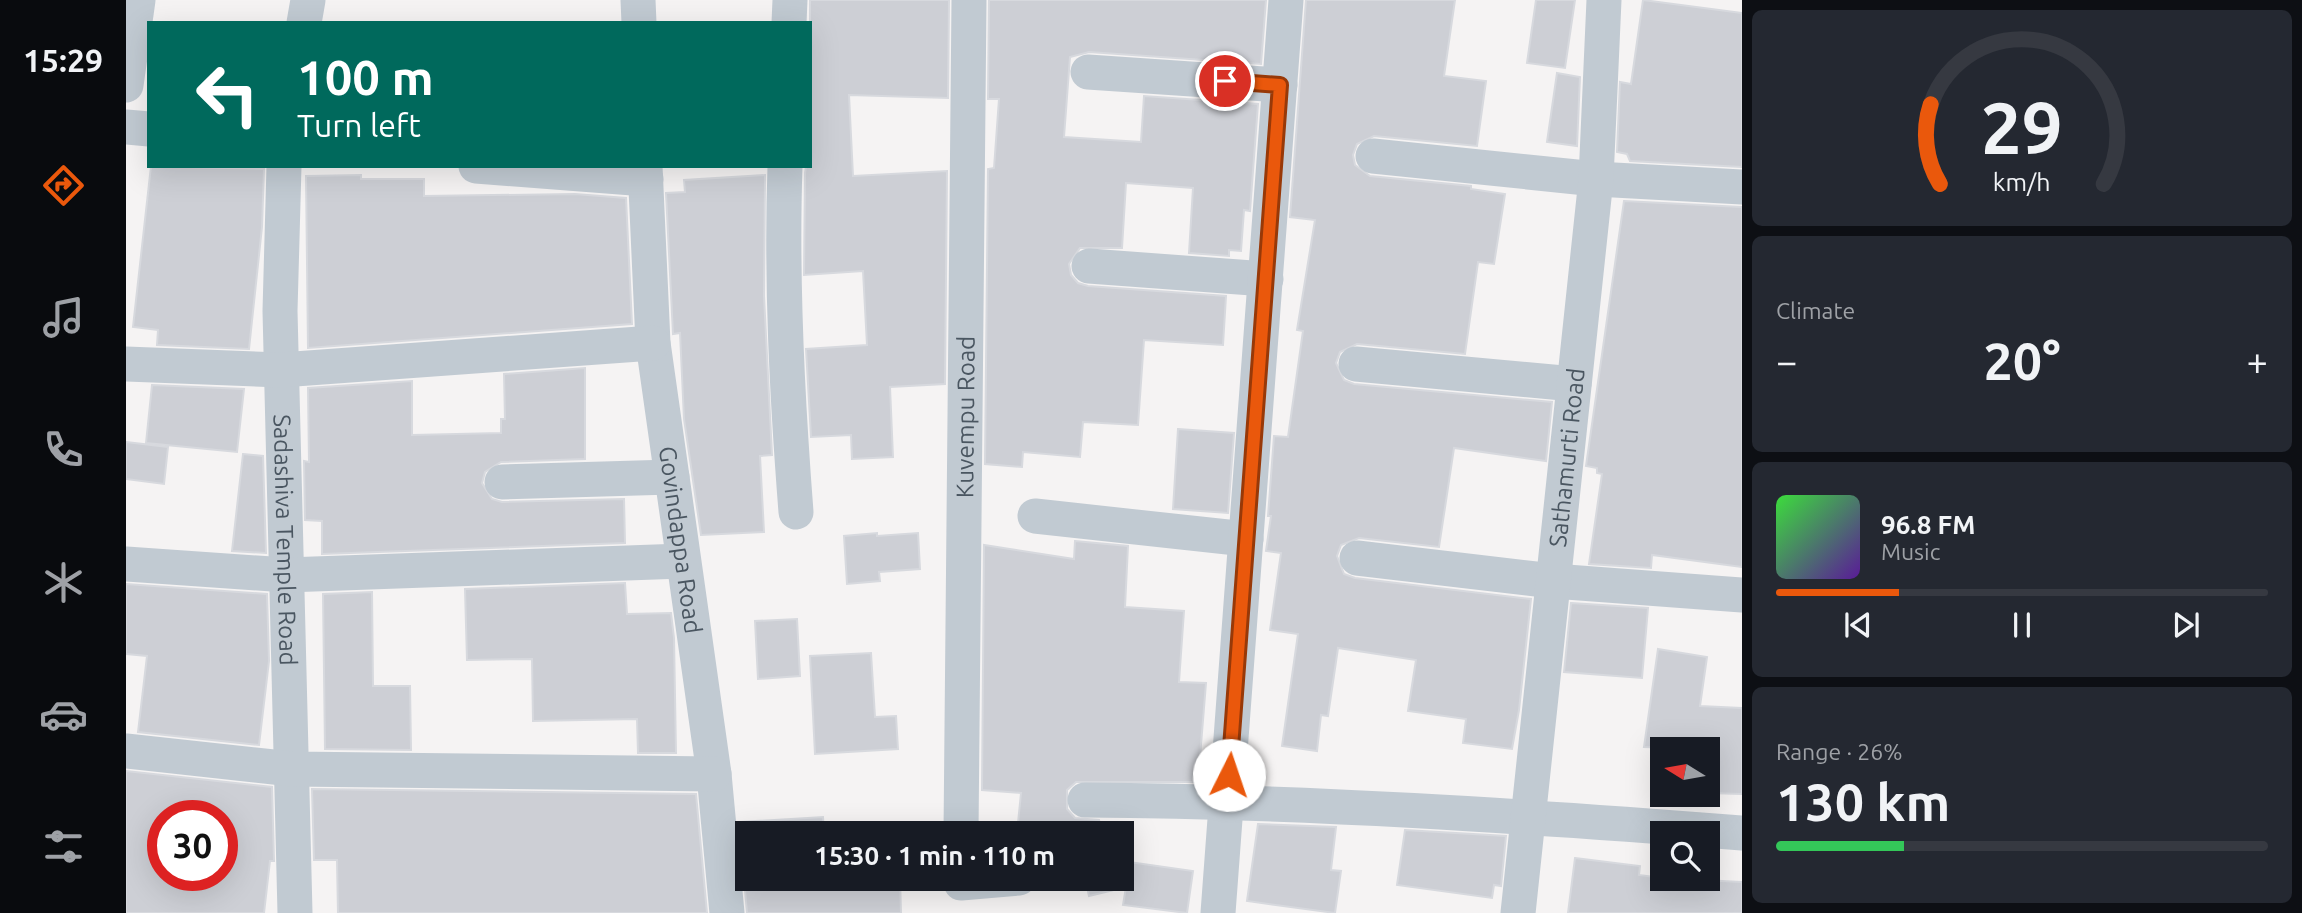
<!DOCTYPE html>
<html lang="en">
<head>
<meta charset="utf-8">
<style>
	body { margin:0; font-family:Ubuntu,sans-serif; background:#242831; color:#f1f3f6; height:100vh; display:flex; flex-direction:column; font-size:26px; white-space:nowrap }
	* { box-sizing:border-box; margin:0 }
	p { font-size:23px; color:#9ea1a6 }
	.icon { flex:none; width:38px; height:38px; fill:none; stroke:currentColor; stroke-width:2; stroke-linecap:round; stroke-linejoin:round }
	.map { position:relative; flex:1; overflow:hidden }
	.drawer { display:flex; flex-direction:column; gap:10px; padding:10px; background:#0d0f14; width:560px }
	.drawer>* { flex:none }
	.guide { position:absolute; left:21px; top:21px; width:665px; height:147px; border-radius:0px; box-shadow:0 7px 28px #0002; background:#00695c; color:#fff; overflow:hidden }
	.needle { width:46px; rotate:281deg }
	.tools { position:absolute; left:1524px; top:737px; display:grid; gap:14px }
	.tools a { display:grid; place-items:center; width:70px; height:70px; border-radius:0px; background:#171b24; box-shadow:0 7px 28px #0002; font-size:35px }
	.speed { position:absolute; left:21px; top:800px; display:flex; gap:14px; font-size:35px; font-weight:700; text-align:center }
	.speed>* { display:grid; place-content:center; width:91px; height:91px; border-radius:50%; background:#171b24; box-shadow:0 7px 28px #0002; line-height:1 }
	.speed .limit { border:10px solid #d22; background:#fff; color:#111 }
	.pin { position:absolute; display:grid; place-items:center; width:60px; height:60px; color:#fff; margin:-30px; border:4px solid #fff; border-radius:50%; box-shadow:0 2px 7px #0007 }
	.me { position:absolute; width:77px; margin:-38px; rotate:4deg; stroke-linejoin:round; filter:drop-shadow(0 0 5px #0008) }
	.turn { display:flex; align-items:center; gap:24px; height:147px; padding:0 35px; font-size:32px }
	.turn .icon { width:91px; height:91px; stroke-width:2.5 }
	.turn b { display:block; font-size:49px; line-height:60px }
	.big { font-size:52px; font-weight:700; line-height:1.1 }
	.drawer .tile { flex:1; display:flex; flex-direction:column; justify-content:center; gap:10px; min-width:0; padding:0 24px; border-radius:10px; background:#242831 }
	.drawer .dial { align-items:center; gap:0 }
	.dial svg { height:182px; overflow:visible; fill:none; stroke:#363941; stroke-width:7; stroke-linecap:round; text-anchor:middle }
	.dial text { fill:#f1f3f6; stroke:none }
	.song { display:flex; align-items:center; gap:21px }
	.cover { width:84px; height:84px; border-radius:10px; background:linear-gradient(135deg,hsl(120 70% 55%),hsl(270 70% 35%)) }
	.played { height:7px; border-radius:4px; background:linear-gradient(90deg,#ea580c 25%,#363941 25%) }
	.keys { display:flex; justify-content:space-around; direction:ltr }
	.heat { display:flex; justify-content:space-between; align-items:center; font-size:38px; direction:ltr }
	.charge { height:10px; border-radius:5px; background:linear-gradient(90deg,#34c759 26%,#363941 0) }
	.trip { position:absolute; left:609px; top:821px; width:399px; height:70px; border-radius:0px; background:#171b24; box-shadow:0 7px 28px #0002; font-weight:700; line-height:70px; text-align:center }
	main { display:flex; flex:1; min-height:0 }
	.menu { display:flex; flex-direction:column; width:126px; justify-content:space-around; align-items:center; background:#090b0e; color:#9ea1a6 }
	.menu .icon { width:49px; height:49px }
	.menu .current { color:#ea580c }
	.menu b { font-size:32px; color:#f1f3f6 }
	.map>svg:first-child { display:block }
	.building { fill:#cdcfd5; stroke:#d7d9de; stroke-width:2; fill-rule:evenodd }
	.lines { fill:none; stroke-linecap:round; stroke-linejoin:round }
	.minor { stroke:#c1cad2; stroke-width:35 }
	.route-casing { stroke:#983908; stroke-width:18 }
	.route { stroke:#ea580c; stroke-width:12 }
	.labels { text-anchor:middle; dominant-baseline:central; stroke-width:7; stroke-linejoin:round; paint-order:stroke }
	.street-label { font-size:24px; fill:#4a5661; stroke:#fff }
</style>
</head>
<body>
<main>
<nav class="menu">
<b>15:29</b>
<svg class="icon current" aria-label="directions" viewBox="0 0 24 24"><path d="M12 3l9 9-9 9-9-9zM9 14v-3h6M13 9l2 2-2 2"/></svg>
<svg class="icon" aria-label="music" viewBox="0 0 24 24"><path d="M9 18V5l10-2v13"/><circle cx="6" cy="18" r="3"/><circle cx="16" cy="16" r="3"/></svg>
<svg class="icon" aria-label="phone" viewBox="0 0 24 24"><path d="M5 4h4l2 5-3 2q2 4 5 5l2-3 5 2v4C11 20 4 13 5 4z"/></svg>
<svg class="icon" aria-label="climate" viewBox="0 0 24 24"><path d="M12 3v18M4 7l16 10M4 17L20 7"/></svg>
<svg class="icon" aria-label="car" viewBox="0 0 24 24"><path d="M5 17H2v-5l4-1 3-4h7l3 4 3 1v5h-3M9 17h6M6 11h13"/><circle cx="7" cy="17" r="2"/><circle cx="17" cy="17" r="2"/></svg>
<svg class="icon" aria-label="filters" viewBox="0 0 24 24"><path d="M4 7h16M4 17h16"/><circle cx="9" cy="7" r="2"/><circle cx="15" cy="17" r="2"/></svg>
</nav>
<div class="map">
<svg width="1616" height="913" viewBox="0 0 1616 913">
	<rect width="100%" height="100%" fill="#f5f3f3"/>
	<g class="building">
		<polygon points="684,0 823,0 822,98 723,95 727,176 821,171 819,384 764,387 767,457 726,459 725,435 685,437 680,349 741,345 737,271 678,275 679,173 680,166 684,166"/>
		<polygon points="863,0 1140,0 1135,64 963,52 944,57 938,137 1015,142 1018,96 1132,104 1124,211 1118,210 1115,251 1103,250 1103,256 1063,253 1067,188 1000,183 996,248 954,248 943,264 945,275 952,283 962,286 1100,296 1097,345 1018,340 1012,425 957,422 954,457 897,452 896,467 859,464 862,169 868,168 873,99 862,99"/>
		<polygon points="1180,0 1329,0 1318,76 1360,81 1351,146 1248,136 1231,144 1227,155 1229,165 1244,176 1345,186 1345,189 1379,194 1368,264 1352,262 1339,354 1231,344 1214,352 1210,363 1218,380 1228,384 1426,402 1420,461 1328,448 1313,547 1233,538 1215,545 1211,556 1218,574 1229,578 1405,599 1393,710 1386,749 1337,743 1340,719 1282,711 1290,660 1212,648 1202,716 1195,715 1191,751 1156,746 1172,634 1144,630 1155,553 1140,551 1145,516 1142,516 1148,436 1162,437 1177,331 1171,330 1189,220 1164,217"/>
		<polygon points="1410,0 1449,0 1439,68 1401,63"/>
		<polygon points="1517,0 1616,13 1616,167 1504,161 1501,154 1491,152 1494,82 1505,84"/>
		<polygon points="1431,73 1454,77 1451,146 1421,142"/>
		<polygon points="25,166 138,169 136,227 123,349 31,345 32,330 7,327"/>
		<polygon points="235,175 235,179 298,179 298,196 449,194 500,198 506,324 182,348 180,176"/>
		<polygon points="639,175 638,296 646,455 634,456 638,532 575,535 558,419 554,333 547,334 540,193 559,192 558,180"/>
		<polygon points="1498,201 1616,207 1616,567 1526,555 1525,568 1463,564 1476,474 1471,473 1471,468 1460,466"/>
		<polygon points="459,368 459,459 375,462 359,472 356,483 366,499 376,502 498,499 499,543 196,554 196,521 179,520 178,461 183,462 182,388 286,381 286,435 375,433 375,419 379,419 378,374"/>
		<polygon points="26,385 118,389 111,452 20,443"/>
		<polygon points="1052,429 1108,433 1102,513 1047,509"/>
		<polygon points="0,442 42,447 38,484 0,479"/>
		<polygon points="117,454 137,456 140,553 106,551"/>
		<polygon points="751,533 751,536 792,533 794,569 753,572 754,581 721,584 718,536"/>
		<polygon points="949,541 1002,546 999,607 1058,611 1053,682 1080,683 1072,782 950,782 941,790 941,809 949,818 973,820 976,833 891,833 895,793 856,790 858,545 948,559"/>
		<polygon points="499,583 501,614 545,613 548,638 550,753 512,753 511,719 407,721 406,659 341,660 339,589"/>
		<polygon points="0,584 141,594 143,661 133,745 12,732 21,656 0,654"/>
		<polygon points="246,592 247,686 284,686 285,750 199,749 197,594"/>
		<polygon points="1445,603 1522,608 1516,678 1438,672"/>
		<polygon points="671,619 674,676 632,679 629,621"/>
		<polygon points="1532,649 1581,657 1574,706 1616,708 1616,794 1582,793 1582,749 1518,747"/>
		<polygon points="745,653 749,717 770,716 772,749 689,754 684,656"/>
		<path d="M 0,771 L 146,787 L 148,861 L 144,861 L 138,913 L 0,913 ZM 37,816 L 96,816 L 96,875 L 37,875 Z"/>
		<polygon points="186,789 570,794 581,913 212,913 211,860 188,860"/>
		<polygon points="697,817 698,833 621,833 621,878 774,878 775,913 621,913 613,822"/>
		<polygon points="1132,824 1210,827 1205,870 1215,871 1209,913 1121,901"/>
		<polygon points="1279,830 1380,836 1375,886 1368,885 1366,898 1271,885"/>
		<polygon points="1449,858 1514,866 1513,875 1536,878 1616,882 1616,913 1442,913"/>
		<polygon points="996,861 1067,871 1061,913 997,905 1000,887 963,896 959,878 996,878"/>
	</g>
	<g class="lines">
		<g class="minor">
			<polyline points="512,0 513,23"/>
			<polyline points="178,23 182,0"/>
			<polyline points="663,23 664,0"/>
			<polyline points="962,72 1154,85"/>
			<polyline points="0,85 12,0"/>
			<polyline points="0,127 23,129"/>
			<polyline points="1247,156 1470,179 1616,187"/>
			<path id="s1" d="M 158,166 L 154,311 L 169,913"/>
			<polyline points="350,166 520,179"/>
			<path id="s2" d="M 519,166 L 527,343 L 588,774 L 601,913"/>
			<path d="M 659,166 C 655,282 661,396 670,512"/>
			<polyline points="963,266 1140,279"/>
			<polyline points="0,364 155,370 527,343"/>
			<polyline points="1230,364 1448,384"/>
			<polyline points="376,482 546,477"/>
			<polyline points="909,516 1120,539"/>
			<polyline points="1231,558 1427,581 1616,595"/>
			<polyline points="0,564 160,575 557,561"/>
			<polyline points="0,751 166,769 588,774"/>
			<path d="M 959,800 C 1178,801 1397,816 1616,833"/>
			<path id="s3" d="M 835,833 L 843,0"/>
			<polyline points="835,883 893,878"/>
			<polyline points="1092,913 1160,0"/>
			<path id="s4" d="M 1392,913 L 1470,179 L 1478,0"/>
		</g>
	</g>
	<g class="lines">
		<defs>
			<polyline id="route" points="1099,81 1154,85 1103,775"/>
		</defs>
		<use href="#route" class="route-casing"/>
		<use href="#route" class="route"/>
	</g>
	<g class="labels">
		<g class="street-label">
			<text stroke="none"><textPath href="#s3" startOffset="416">Kuvempu Road</textPath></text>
			<text stroke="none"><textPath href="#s4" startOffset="458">Sathamurti Road</textPath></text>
			<text stroke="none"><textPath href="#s1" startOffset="374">Sadashiva Temple Road</textPath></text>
			<text stroke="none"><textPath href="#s2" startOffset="376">Govindappa Road</textPath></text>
		</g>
	</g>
</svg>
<div class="tools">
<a><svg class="needle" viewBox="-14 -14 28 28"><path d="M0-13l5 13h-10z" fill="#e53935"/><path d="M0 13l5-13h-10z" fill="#9ea1a6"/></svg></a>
<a><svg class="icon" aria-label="search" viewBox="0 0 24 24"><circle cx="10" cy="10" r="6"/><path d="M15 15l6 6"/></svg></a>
</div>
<div class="speed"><div class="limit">30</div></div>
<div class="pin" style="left:1099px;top:81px;background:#d93025"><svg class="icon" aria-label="arrive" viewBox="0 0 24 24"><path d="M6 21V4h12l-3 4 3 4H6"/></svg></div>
<svg class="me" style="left:1103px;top:775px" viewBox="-20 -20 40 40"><circle r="19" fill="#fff"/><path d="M0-13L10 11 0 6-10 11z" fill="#ea580c"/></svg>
<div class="trip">15:30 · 1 min · 110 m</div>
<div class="guide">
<div class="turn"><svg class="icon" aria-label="left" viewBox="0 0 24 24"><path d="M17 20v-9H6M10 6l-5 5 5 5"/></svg><div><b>100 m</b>Turn left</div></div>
</div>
</div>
<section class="drawer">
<div class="tile dial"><svg viewBox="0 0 100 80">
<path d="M14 69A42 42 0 1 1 86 69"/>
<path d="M14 69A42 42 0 0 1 10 34" stroke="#ea580c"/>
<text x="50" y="56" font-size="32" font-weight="700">29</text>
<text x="50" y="72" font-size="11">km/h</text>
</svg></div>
<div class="tile"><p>Climate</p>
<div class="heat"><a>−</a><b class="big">20°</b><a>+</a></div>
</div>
<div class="tile">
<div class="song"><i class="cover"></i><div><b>96.8 FM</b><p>Music</p></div></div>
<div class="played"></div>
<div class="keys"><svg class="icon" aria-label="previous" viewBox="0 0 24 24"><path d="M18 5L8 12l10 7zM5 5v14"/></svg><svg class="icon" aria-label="pause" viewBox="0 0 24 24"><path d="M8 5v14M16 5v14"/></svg><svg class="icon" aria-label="next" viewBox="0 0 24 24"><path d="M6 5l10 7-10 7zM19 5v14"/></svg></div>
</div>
<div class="tile"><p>Range · 26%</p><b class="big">130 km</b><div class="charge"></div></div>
</section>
</main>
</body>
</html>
